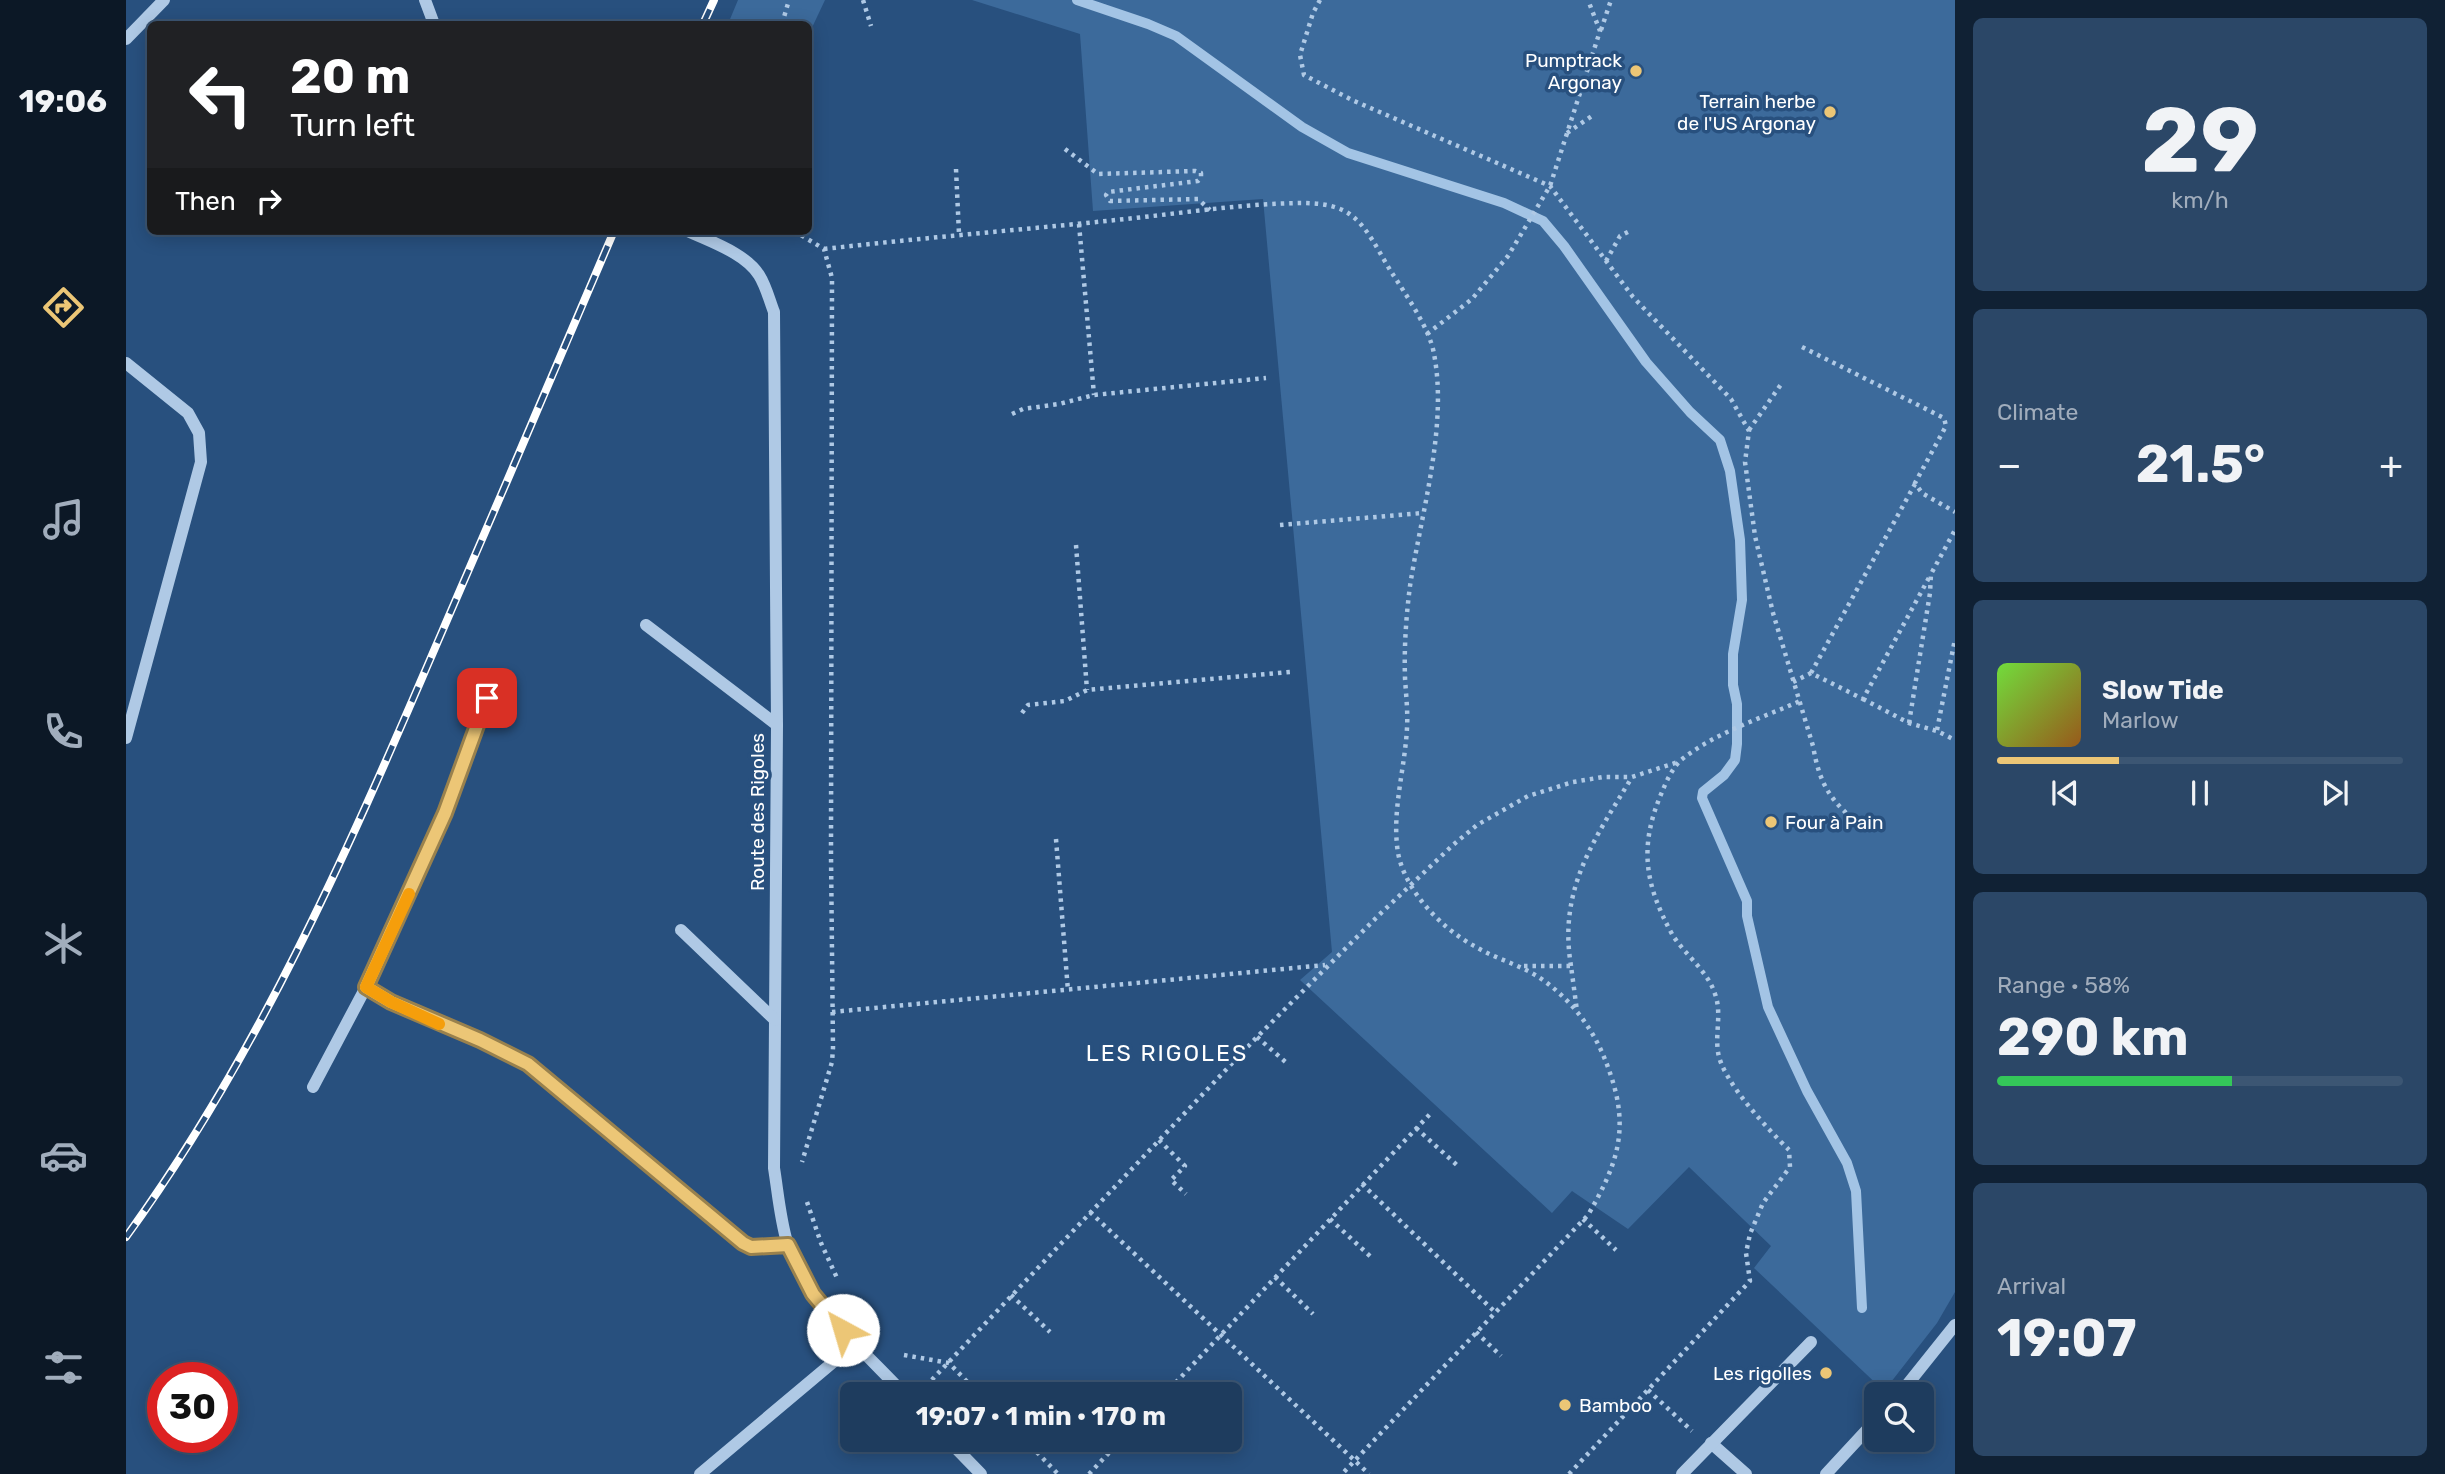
<!DOCTYPE html>
<html lang="en">
<head>
<meta charset="utf-8">
<style>
	body { margin:0; font-family:Rubik,sans-serif; background:#2b4767; color:#f1f3f6; height:100vh; display:flex; flex-direction:column; font-size:26px; white-space:nowrap }
	* { box-sizing:border-box; margin:0 }
	p { font-size:23px; color:#a1adbc }
	.icon { flex:none; width:38px; height:38px; fill:none; stroke:currentColor; stroke-width:2; stroke-linecap:round; stroke-linejoin:round }
	.map { position:relative; flex:1; overflow:hidden }
	.drawer { display:flex; flex-direction:column; gap:18px; padding:18px; background:#102134; width:490px }
	.drawer>* { flex:none }
	.guide { position:absolute; left:21px; top:21px; width:665px; height:214px; border-radius:10px; box-shadow:0 4px 18px #0003,0 0 0 2px #3c5673; background:#202124; color:#fff; overflow:hidden }
	.controls { position:absolute; left:1738px; top:1382px; display:grid; gap:14px }
	.controls a { display:grid; place-items:center; width:70px; height:70px; border-radius:10px; background:#1e3c5e; box-shadow:0 4px 18px #0003,0 0 0 2px #3c5673; font-size:35px }
	.speed { position:absolute; left:21px; top:1362px; display:flex; gap:14px; font-size:35px; font-weight:700; text-align:center }
	.speed>* { display:grid; place-content:center; width:91px; height:91px; border-radius:50%; background:#1e3c5e; box-shadow:0 4px 18px #0003,0 0 0 2px #3c5673; line-height:1 }
	.speed .limit { border:10px solid #d22; background:#fff; color:#111 }
	.pin { position:absolute; display:grid; place-items:center; width:60px; height:60px; color:#fff; margin:-30px; border-radius:14px; box-shadow:0 4px 10px #0006 }
	.me { position:absolute; width:77px; margin:-38px; rotate:321deg; stroke-linejoin:round; filter:drop-shadow(0 0 5px #0008) }
	.turn { display:flex; align-items:center; gap:24px; height:147px; padding:0 28px; font-size:32px }
	.turn .icon { width:91px; height:91px; stroke-width:2.5 }
	.turn b { display:block; font-size:49px; line-height:60px }
	.then { display:flex; align-items:center; height:66px; padding:0 28px; background:#0003; gap:14px; font-size:26px }
	.big { font-size:52px; font-weight:700; line-height:1.1 }
	.drawer .tile { flex:1; display:flex; flex-direction:column; justify-content:center; gap:10px; min-width:0; padding:0 24px; border-radius:10px; background:#2b4767 }
	.drawer .dial { align-items:center; gap:0 }
	.dial b { font-size:91px; line-height:1 }
	.song { display:flex; align-items:center; gap:21px }
	.cover { width:84px; height:84px; border-radius:10px; background:linear-gradient(135deg,hsl(100 70% 55%),hsl(30 70% 35%)) }
	.played { height:7px; border-radius:4px; background:linear-gradient(90deg,#ecc676 30%,#3c5673 30%) }
	.keys { display:flex; justify-content:space-around; direction:ltr }
	.heat { display:flex; justify-content:space-between; align-items:center; font-size:38px; direction:ltr }
	.charge { height:10px; border-radius:5px; background:linear-gradient(90deg,#34c759 58%,#3c5673 0) }
	.trip { position:absolute; left:714px; top:1382px; width:402px; height:70px; border-radius:10px; background:#1e3c5e; box-shadow:0 4px 18px #0003,0 0 0 2px #3c5673; font-weight:700; line-height:70px; text-align:center }
	main { display:flex; flex:1; min-height:0 }
	.tab-bar { display:flex; flex-direction:column; width:126px; justify-content:space-around; align-items:center; background:#0c1826; color:#a1adbc }
	.tab-bar .icon { width:49px; height:49px }
	.tab-bar .on { color:#ecc676 }
	.tab-bar b { font-size:32px; color:#f1f3f6 }
	.map>svg:first-child { display:block }
	.green { fill:#3c6a9b }
	.lines { fill:none; stroke-linecap:round; stroke-linejoin:round }
	.stream { stroke:#a3c4e5; stroke-width:10 }
	.path { stroke:#afc9e5; stroke-width:4.5; stroke-dasharray:3.5 5; stroke-linecap:butt }
	.minor { stroke:#afc9e5; stroke-width:12 }
	.rail-casing { stroke:#fff; stroke-width:8 }
	.rail { stroke:#28507e; stroke-width:5; stroke-dasharray:16; stroke-linecap:butt }
	.route-casing { stroke:#99814d; stroke-width:18 }
	.route { stroke:#ecc676; stroke-width:12 }
	.slow { stroke:#f59e0b; stroke-width:12 }
	.poi-dot { fill:#ecc676; stroke:#28507e; stroke-width:2.5 }
	.labels { text-anchor:middle; dominant-baseline:central; stroke-width:7; stroke-linejoin:round; paint-order:stroke }
	.poi-label { font-size:19px; fill:#fff; stroke:#28507e; text-anchor:end }
	.street-label { font-size:19px; fill:#fff; stroke:#28507e }
	.quarter-label { font-size:23px; letter-spacing:2px; fill:#fff; stroke:#28507e }
</style>
</head>
<body>
<main>
<nav class="tab-bar">
<b>19:06</b>
<svg class="icon on" aria-label="directions" viewBox="0 0 24 24"><path d="M12 3l9 9-9 9-9-9zM9 14v-3h6M13 9l2 2-2 2"/></svg>
<svg class="icon" aria-label="music" viewBox="0 0 24 24"><path d="M9 18V5l10-2v13"/><circle cx="6" cy="18" r="3"/><circle cx="16" cy="16" r="3"/></svg>
<svg class="icon" aria-label="phone" viewBox="0 0 24 24"><path d="M5 4h4l2 5-3 2q2 4 5 5l2-3 5 2v4C11 20 4 13 5 4z"/></svg>
<svg class="icon" aria-label="climate" viewBox="0 0 24 24"><path d="M12 3v18M4 7l16 10M4 17L20 7"/></svg>
<svg class="icon" aria-label="car" viewBox="0 0 24 24"><path d="M5 17H2v-5l4-1 3-4h7l3 4 3 1v5h-3M9 17h6M6 11h13"/><circle cx="7" cy="17" r="2"/><circle cx="17" cy="17" r="2"/></svg>
<svg class="icon" aria-label="filters" viewBox="0 0 24 24"><path d="M4 7h16M4 17h16"/><circle cx="9" cy="7" r="2"/><circle cx="15" cy="17" r="2"/></svg>
</nav>
<div class="map">
<svg width="1829" height="1474" viewBox="0 0 1829 1474">
	<rect width="100%" height="100%" fill="#28507e"/>
	<g class="green">
		<polygon points="612,0 699,0 683,34 682,24 602,24"/>
		<polygon points="846,0 1829,0 1829,1292 1811,1323 1758,1391 1628,1268 1645,1246 1563,1167 1502,1229 1446,1191 1426,1213 1174,980 1206,952 1137,199 967,211 954,34"/>
	</g>
	<g class="lines">
		<polyline class="stream" points="951,0 1022,24 1050,36 1176,127 1222,153 1378,203 1417,221 1438,246 1520,362 1564,412 1594,440 1604,471 1614,540 1616,600 1607,654 1607,685 1611,704 1611,744 1609,760 1598,775 1577,792 1576,798 1621,901 1621,916 1642,1007 1681,1091 1721,1163 1730,1191 1736,1308"/>
		<g class="path">
			<polyline points="737,0 745,26"/>
			<path d="M 1194,0 L 1187,13 L 1174,55 L 1178,75 L 1226,100 L 1424,186 L 1507,297 L 1605,399 L 1623,431 L 1619,462 L 1629,536 L 1647,613 L 1687,746 C 1694,787 1706,803 1738,828"/>
			<polyline points="656,24 663,0"/>
			<polyline points="1475,30 1485,0"/>
			<polyline points="1441,133 1466,116"/>
			<polyline points="939,149 972,174 1069,171 1075,173 1075,178 1072,181 982,192 980,195 984,201 1072,199 1084,210"/>
			<polyline points="830,169 833,234"/>
			<polyline points="953,224 968,395"/>
			<polyline points="668,231 698,249 706,278 705,855 707,1048 706,1062 676,1162"/>
			<path d="M 698,249 C 795,238 893,230 990,220 C 1050,214 1112,204 1173,203 C 1189,203 1208,204 1222,213 C 1242,226 1253,253 1266,273 C 1280,295 1304,329 1308,354 C 1322,426 1295,514 1284,586 C 1280,617 1278,648 1279,678 C 1280,695 1282,712 1281,728 C 1279,767 1267,806 1271,845 C 1274,886 1314,928 1350,947 C 1372,960 1396,965 1417,980 C 1450,1004 1471,1034 1484,1073 C 1504,1130 1491,1165 1462,1215 L 1216,1474"/>
			<polyline points="1480,261 1494,236 1502,232"/>
			<polyline points="1301,334 1346,299 1382,256 1424,186 1474,31 1462,0"/>
			<polyline points="1676,347 1818,418 1820,426 1789,483 1796,493 1829,512"/>
			<polyline points="886,414 897,409 933,404 968,395 1140,378"/>
			<polyline points="1623,430 1656,383"/>
			<polyline points="1154,525 1297,513"/>
			<polyline points="950,545 961,690"/>
			<polyline points="1685,673 1789,484"/>
			<polyline points="1667,682 1685,673 1737,699 1805,574"/>
			<polyline points="1737,699 1783,723 1811,731 1829,740"/>
			<polyline points="896,713 902,705 939,701 961,690 1164,672"/>
			<polyline points="1783,723 1804,593 1805,574 1829,530"/>
			<polyline points="1811,730 1829,639"/>
			<polyline points="930,839 942,991"/>
			<polyline points="1398,966 1445,966 1451,1011"/>
			<path d="M 1445,966 C 1432,888 1469,839 1506,777"/>
			<polyline points="706,1012 1199,965"/>
			<polyline points="1131,1037 1163,1065"/>
			<polyline points="1290,1128 1332,1166"/>
			<polyline points="1033,1140 1059,1166 1045,1180 1060,1194"/>
			<polyline points="1236,1184 1369,1312"/>
			<polyline points="681,1202 695,1243 711,1278"/>
			<polyline points="964,1212 1243,1474"/>
			<polyline points="1204,1219 1245,1257"/>
			<polyline points="1457,1219 1490,1250"/>
			<polyline points="1149,1277 1187,1314"/>
			<polyline points="885,1295 924,1332"/>
			<polyline points="1350,1332 1375,1356"/>
			<polyline points="778,1355 823,1363 854,1395"/>
			<polyline points="800,1386 1131,1037 1254,914 1327,845 1351,825 1402,796 1447,782 1477,777 1506,777 1552,762"/>
			<polyline points="1522,1390 1566,1431"/>
			<polyline points="1038,1395 1304,1114"/>
			<polyline points="899,1440 932,1474"/>
			<polyline points="963,1474 995,1440"/>
			<path d="M 1443,1474 L 1624,1281 L 1620,1253 L 1624,1234 L 1637,1203 L 1664,1167 L 1663,1150 C 1642,1129 1596,1081 1592,1052 C 1589,1033 1596,1013 1589,994 C 1582,971 1558,954 1546,934 C 1518,883 1513,845 1536,792 C 1540,782 1547,767 1555,760 C 1590,732 1634,719 1674,701"/>
		</g>
		<g class="minor">
			<polyline points="299,0 308,24"/>
			<polyline points="0,39 38,0"/>
			<path d="M 562,231 C 585,242 619,253 633,275 C 640,286 643,299 648,312 L 651,725 L 648,1168 C 652,1193 654,1218 661,1242 C 681,1303 736,1349 779,1395"/>
			<polyline points="0,363 62,413 73,433 75,462 0,738"/>
			<polyline points="520,625 651,725"/>
			<polyline points="361,698 319,813 240,987 266,1002 353,1040 402,1064 617,1243 625,1247 662,1245"/>
			<polyline points="555,930 649,1020"/>
			<polyline points="187,1087 240,987"/>
			<polyline points="1773,1395 1829,1325"/>
			<polyline points="822,1440 855,1474"/>
			<polyline points="1585,1443 1620,1474"/>
			<polyline points="574,1474 730,1343"/>
			<polyline points="1556,1474 1685,1342"/>
			<polyline points="1700,1474 1750,1420"/>
		</g>
		<defs>
			<g id="rail">
				<polyline points="577,24 588,0"/>
				<path d="M 0,1237 C 130,1058 219,857 306,655 C 367,514 428,372 488,231"/>
			</g>
		</defs>
		<use href="#rail" class="rail-casing"/>
		<use href="#rail" class="rail"/>
	</g>
	<g class="lines">
		<defs>
			<polyline id="route" points="361,698 319,813 240,987 265,1002 354,1040 402,1064 617,1243 625,1247 662,1245 687,1294 717,1330"/>
		</defs>
		<use href="#route" class="route-casing"/>
		<use href="#route" class="route"/>
		<polyline class="slow" points="283,894 240,987 265,1002 313,1024"/>
	</g>
	<g class="poi-dot">
		<circle cx="1510" cy="71" r="7"/>
		<circle cx="1704" cy="112" r="7"/>
		<circle cx="1645" cy="822" r="7"/>
		<circle cx="1700" cy="1373" r="7"/>
		<circle cx="1439" cy="1405" r="7"/>
	</g>
	<g class="labels">
		<g class="poi-label">
			<text x="1496" y="60">Pumptrack<tspan x="1496" dy="22">Argonay</tspan></text>
			<text x="1690" y="101">Terrain herbe<tspan x="1690" dy="22">de l'US Argonay</tspan></text>
			<text x="1659" y="822" text-anchor="start">Four à Pain</text>
			<text x="1686" y="1373">Les rigolles</text>
			<text x="1453" y="1405" text-anchor="start">Bamboo</text>
		</g>
		<g class="street-label">
			<text transform="translate(631 812) rotate(-90)">Route des Rigoles</text>
		</g>
		<g class="quarter-label">
			<text x="1041" y="1053">LES RIGOLES</text>
		</g>
	</g>
</svg>
<div class="controls">
<a><svg class="icon" aria-label="search" viewBox="0 0 24 24"><circle cx="10" cy="10" r="6"/><path d="M15 15l6 6"/></svg></a>
</div>
<div class="speed"><div class="limit">30</div></div>
<div class="pin" style="left:361px;top:698px;background:#d93025"><svg class="icon" aria-label="arrive" viewBox="0 0 24 24"><path d="M6 21V4h12l-3 4 3 4H6"/></svg></div>
<svg class="me" style="left:717px;top:1330px" viewBox="-20 -20 40 40"><circle r="19" fill="#fff"/><path d="M0-13L10 11 0 6-10 11z" fill="#ecc676"/></svg>
<div class="trip">19:07 · 1 min · 170 m</div>
<div class="guide">
<div class="turn"><svg class="icon" aria-label="left" viewBox="0 0 24 24"><path d="M17 20v-9H6M10 6l-5 5 5 5"/></svg><div><b>20 m</b>Turn left</div></div>
<div class="then">Then<svg class="icon" aria-label="right" viewBox="0 0 24 24"><path d="M7 20v-9h11M14 6l5 5-5 5"/></svg></div>
</div>
</div>
<section class="drawer">
<div class="tile dial"><b>29</b><p>km/h</p></div>
<div class="tile"><p>Climate</p>
<div class="heat"><a>−</a><b class="big">21.5°</b><a>+</a></div>
</div>
<div class="tile">
<div class="song"><i class="cover"></i><div><b>Slow Tide</b><p>Marlow</p></div></div>
<div class="played"></div>
<div class="keys"><svg class="icon" aria-label="previous" viewBox="0 0 24 24"><path d="M18 5L8 12l10 7zM5 5v14"/></svg><svg class="icon" aria-label="pause" viewBox="0 0 24 24"><path d="M8 5v14M16 5v14"/></svg><svg class="icon" aria-label="next" viewBox="0 0 24 24"><path d="M6 5l10 7-10 7zM19 5v14"/></svg></div>
</div>
<div class="tile"><p>Range · 58%</p><b class="big">290 km</b><div class="charge"></div></div>
<div class="tile"><p>Arrival</p><b class="big">19:07</b></div>
</section>
</main>
</body>
</html>
